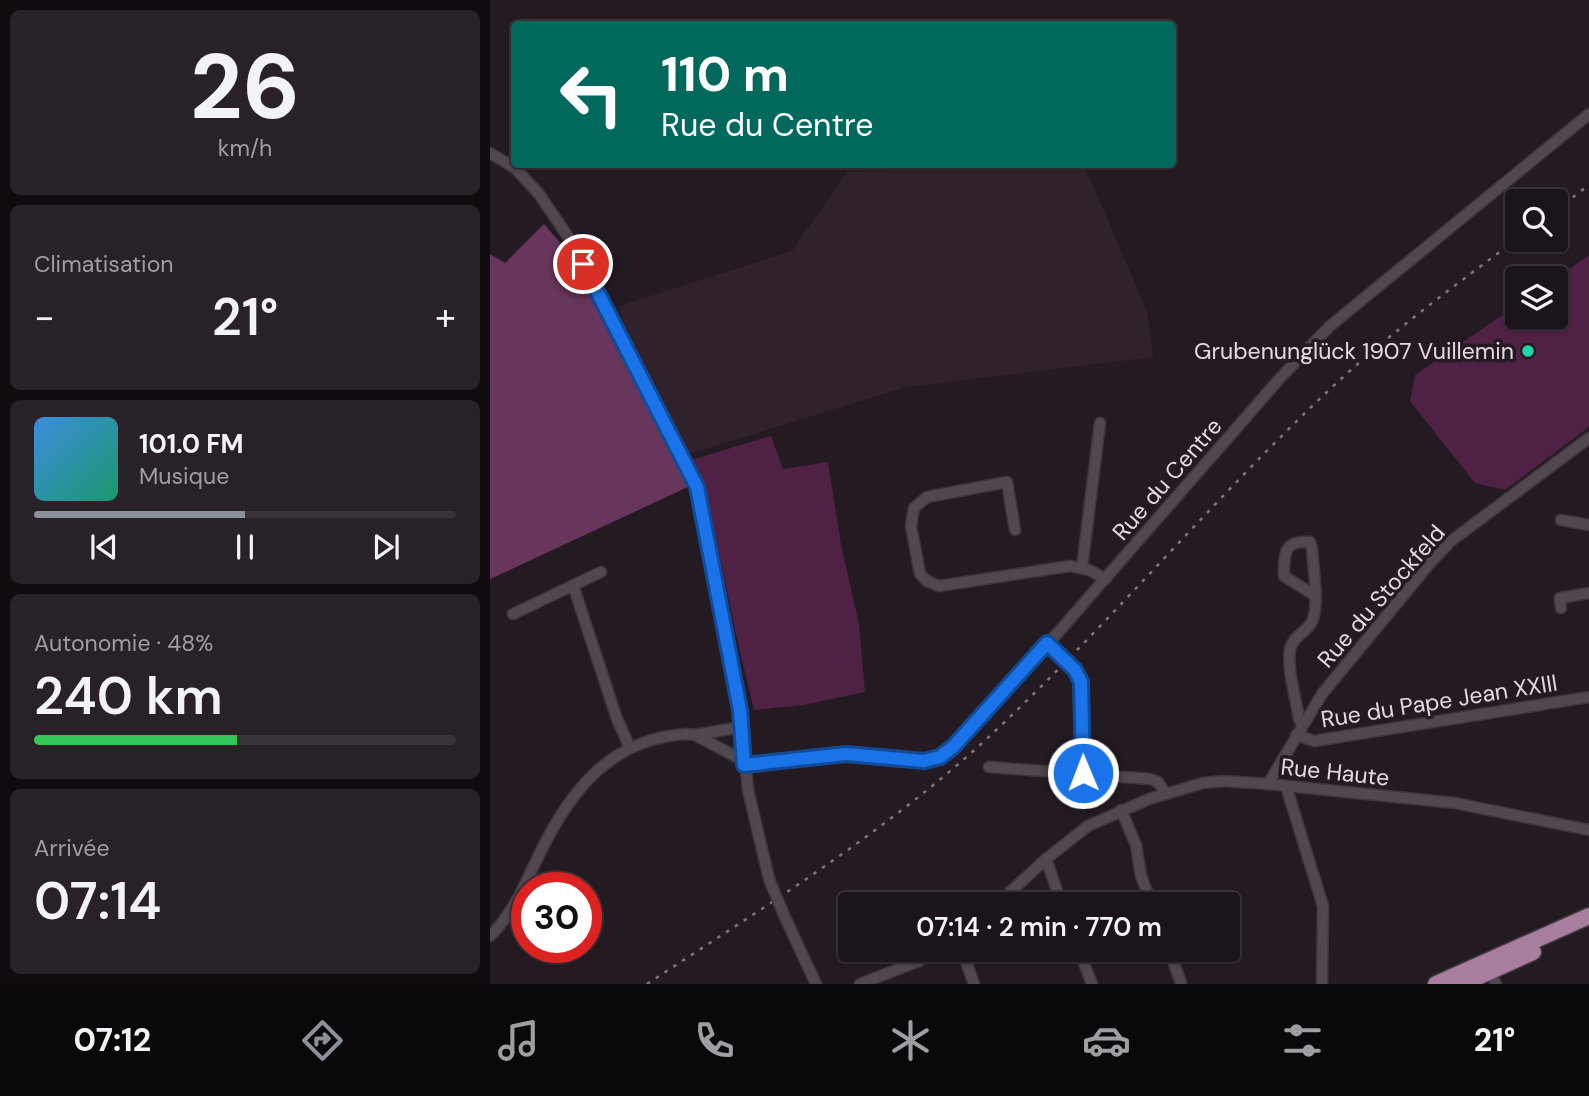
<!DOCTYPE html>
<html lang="fr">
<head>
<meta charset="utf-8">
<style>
	body { margin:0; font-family:"DM Sans",sans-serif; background:#282127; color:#f1f3f6; height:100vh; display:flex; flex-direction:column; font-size:26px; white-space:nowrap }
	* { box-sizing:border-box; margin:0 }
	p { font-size:23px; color:#a09ea2 }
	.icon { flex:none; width:38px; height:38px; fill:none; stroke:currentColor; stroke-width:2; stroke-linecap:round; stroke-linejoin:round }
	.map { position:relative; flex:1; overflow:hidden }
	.details { display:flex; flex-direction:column; gap:10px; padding:10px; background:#0f0b0e; width:490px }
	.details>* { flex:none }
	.guide { position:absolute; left:21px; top:21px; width:665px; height:147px; border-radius:7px; box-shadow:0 2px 5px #0004,0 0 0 2px #393339; background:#00695c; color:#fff; overflow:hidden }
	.fabs { position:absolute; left:1015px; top:189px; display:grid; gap:14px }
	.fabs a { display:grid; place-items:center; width:63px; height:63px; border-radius:7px; background:#1b141a; box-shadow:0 2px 5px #0004,0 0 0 2px #393339; font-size:35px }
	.speed { position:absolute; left:21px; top:872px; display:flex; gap:14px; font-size:35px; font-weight:700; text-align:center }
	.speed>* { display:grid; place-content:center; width:91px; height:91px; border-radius:50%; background:#1b141a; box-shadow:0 2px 5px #0004,0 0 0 2px #393339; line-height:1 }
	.speed .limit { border:10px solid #d22; background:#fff; color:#111 }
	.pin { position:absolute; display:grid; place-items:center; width:60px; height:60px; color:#fff; margin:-30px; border:4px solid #fff; border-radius:50%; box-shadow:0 2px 7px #0007 }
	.me { position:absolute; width:77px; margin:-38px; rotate:359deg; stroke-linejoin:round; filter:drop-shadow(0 0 5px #0008) }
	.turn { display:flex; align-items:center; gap:24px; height:147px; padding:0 35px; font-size:32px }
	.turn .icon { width:91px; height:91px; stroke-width:2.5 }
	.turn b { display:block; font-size:49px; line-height:60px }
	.big { font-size:52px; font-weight:600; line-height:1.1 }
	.details .tile { flex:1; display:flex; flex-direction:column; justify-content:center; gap:10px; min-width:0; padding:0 24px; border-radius:10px; background:#282127 }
	.details .dial { align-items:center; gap:0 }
	.dial b { font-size:91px; line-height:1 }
	.song { display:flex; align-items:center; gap:21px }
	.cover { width:84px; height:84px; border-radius:10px; background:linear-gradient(135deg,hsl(210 70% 55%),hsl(160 70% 35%)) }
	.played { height:7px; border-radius:4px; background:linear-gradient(90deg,#8c9099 50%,#393339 50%) }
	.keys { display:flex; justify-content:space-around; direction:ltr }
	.heat { display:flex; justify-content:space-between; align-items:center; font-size:38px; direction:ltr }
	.charge { height:10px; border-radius:5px; background:linear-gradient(90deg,#34c759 48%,#393339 0) }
	.trip { position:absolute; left:348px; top:892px; width:402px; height:70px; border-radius:7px; background:#1b141a; box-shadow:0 2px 5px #0004,0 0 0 2px #393339; font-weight:600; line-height:70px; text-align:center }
	.dock { display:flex; height:112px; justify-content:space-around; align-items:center; background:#0b080a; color:#a09ea2 }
	.dock .icon { width:49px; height:49px }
	.dock .selected { color:#8c9099 }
	.dock b { font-size:32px; color:#f1f3f6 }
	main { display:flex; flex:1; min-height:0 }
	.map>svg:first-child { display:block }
	.built { fill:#30222d }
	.green { fill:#4f2145 }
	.forest { fill:#68365c }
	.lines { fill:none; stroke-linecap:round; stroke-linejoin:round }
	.minor-casing { stroke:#3c353a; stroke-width:13 }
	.primary-casing { stroke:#3c353a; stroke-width:19 }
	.minor { stroke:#51474e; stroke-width:10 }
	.primary { stroke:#a97d9e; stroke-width:16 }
	.rail { stroke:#80787e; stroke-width:2.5; stroke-dasharray:3.5 7; stroke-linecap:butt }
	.minor-bridge-casing { stroke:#3c353a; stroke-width:13; stroke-linecap:butt }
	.minor-bridge { stroke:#51474e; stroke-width:10 }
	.route-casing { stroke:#114b97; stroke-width:18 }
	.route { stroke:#1a73e8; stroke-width:12 }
	.poi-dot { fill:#23d5af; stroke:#241b22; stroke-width:2.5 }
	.labels { text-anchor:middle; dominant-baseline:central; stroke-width:7; stroke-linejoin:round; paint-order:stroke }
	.poi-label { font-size:23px; fill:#e1dbdf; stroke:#241b22; text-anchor:end }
	.street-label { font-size:23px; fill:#e1dbdf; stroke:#241b22 }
</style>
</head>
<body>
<main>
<section class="details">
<div class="tile dial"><b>26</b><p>km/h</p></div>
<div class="tile"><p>Climatisation</p>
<div class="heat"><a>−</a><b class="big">21°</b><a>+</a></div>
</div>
<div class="tile">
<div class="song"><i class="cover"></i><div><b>101.0 FM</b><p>Musique</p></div></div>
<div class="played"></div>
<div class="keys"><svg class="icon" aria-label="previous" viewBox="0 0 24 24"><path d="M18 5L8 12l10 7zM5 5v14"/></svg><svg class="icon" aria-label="pause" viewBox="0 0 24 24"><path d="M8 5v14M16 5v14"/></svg><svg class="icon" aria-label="next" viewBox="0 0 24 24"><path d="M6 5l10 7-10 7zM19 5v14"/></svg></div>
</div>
<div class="tile"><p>Autonomie · 48%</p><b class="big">240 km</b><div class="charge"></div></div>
<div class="tile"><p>Arrivée</p><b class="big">07:14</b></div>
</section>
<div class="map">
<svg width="1099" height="984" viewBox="0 0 1099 984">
	<rect width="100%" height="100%" fill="#241b22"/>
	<polygon class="built" points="594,165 657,311 663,357 416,387 198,454 135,334 129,306 302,251 358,171"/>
	<g class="green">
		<polygon points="1099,255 1099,427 1015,490 985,483 920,401 925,375 1027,305 1027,317 1066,317 1066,279"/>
		<polygon points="281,436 293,469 338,462 351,545 369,624 375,692 313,705 264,710 246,635 215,484 201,460"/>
	</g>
	<polygon class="forest" points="54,224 80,254 200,486 0,579 0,254 15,263"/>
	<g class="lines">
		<defs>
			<g id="minor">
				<polyline points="0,153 25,168 49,194 83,244 207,487 250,710 258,790 279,879"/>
				<polyline points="1071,520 1099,525"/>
				<polyline points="525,530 517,482 437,497 424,508 421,526 430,574 437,581 449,586 580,566 599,570 616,579"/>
				<polyline points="592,568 610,423"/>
				<polyline points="83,585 127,719 140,748"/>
				<polyline points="1071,608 1070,598 1099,593"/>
				<polyline points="23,614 111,572"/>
				<polyline points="585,670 589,676 592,688 593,773"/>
				<path d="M 812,725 L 809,719 C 806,698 797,671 800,649 C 803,635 819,632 823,619 C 829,601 823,568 822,548 L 820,542 C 793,540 794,555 794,576 L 824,595"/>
				<polyline points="205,735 251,727"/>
				<polyline points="806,735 824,741 1099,697"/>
				<polyline points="254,765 356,754 434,761 445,759 455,754 565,636 791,377 840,326 1099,114"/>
				<polyline points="499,767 660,779 668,782 676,794"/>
				<polyline points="778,784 832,694 940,563 961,541 1099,438"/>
				<polyline points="796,786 833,906 832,984"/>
				<polyline points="631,810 646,845 651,876 662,905"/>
				<polyline points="556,859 572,905"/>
				<polyline points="506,905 556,859 598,826 659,799 713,783 734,781 778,784 965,803 1099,830"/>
				<polyline points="294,915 326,984"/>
				<path d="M 0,936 C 24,913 35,883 50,853 C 80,791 121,738 197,734 L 205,735 L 254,761"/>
				<polyline points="472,950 484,984"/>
				<polyline points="589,950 602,984"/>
				<polyline points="679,950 691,983"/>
				<polyline points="998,968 1006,984"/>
				<polyline points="370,984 429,961 448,950"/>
			</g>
			<g id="primary">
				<polyline points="946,984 1099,916"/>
				<polyline points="972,984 1043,952"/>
			</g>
		</defs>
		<use href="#minor" class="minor-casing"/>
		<use href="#primary" class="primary-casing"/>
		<use href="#minor" class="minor"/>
		<use href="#primary" class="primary"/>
		<g class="rail">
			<polyline points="1066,210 1099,185"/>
			<path d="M 157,984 C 271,909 388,837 490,745 C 612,633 718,504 838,391 C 897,335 963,287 1027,239"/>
		</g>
		<defs>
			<g id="minor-bridge">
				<polyline points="568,653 585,670"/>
				<polyline points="279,879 294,915"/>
			</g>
		</defs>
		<use href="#minor-bridge" class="minor-bridge-casing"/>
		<use href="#minor-bridge" class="minor-bridge"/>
	</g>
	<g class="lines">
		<defs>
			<polyline id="route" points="93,264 207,487 250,710 254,765 356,754 434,761 450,757 463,747 557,643 585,670 591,682 593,773"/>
		</defs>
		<use href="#route" class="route-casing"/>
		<use href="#route" class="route"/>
	</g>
	<circle class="poi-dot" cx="1038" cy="351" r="7"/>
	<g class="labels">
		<g class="poi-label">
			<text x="1024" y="351">Grubenunglück 1907 Vuillemin</text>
		</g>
		<g class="street-label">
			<text transform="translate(677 479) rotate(-49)">Rue du Centre</text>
			<text transform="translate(891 596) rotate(-49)">Rue du Stockfeld</text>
			<text transform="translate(949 701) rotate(-9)">Rue du Pape Jean XXIII</text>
			<text transform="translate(845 772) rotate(6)">Rue Haute</text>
		</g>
	</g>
</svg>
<div class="fabs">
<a><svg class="icon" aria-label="search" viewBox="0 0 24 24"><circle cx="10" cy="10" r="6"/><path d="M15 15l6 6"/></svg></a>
<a><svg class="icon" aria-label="layers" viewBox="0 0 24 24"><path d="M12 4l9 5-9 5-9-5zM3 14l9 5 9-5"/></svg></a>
</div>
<div class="speed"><div class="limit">30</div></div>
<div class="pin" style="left:93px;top:264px;background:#d93025"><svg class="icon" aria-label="arrive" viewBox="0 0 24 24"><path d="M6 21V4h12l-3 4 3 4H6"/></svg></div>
<svg class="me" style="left:593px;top:773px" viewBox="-20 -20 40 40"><circle r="17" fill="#1a73e8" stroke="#fff" stroke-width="3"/><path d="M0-11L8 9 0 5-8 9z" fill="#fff"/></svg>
<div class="trip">07:14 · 2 min · 770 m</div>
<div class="guide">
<div class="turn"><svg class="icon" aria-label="left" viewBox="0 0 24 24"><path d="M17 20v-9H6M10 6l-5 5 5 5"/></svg><div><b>110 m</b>Rue du Centre</div></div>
</div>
</div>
</main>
<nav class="dock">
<b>07:12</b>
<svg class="icon selected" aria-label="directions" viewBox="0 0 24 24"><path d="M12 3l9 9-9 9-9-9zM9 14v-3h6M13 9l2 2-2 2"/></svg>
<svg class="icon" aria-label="music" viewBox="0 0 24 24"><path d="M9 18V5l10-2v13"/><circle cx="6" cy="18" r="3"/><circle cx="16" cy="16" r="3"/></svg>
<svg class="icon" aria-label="phone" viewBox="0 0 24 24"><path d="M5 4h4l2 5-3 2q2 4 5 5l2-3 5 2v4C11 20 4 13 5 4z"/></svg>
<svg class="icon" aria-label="climate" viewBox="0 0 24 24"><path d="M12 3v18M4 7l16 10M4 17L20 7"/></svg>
<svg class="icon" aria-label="car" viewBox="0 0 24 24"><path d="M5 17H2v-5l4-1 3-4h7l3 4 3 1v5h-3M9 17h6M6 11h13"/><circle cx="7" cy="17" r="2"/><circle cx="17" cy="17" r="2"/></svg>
<svg class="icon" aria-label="filters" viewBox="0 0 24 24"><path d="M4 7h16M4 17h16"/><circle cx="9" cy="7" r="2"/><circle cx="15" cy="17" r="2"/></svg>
<b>21°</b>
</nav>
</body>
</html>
